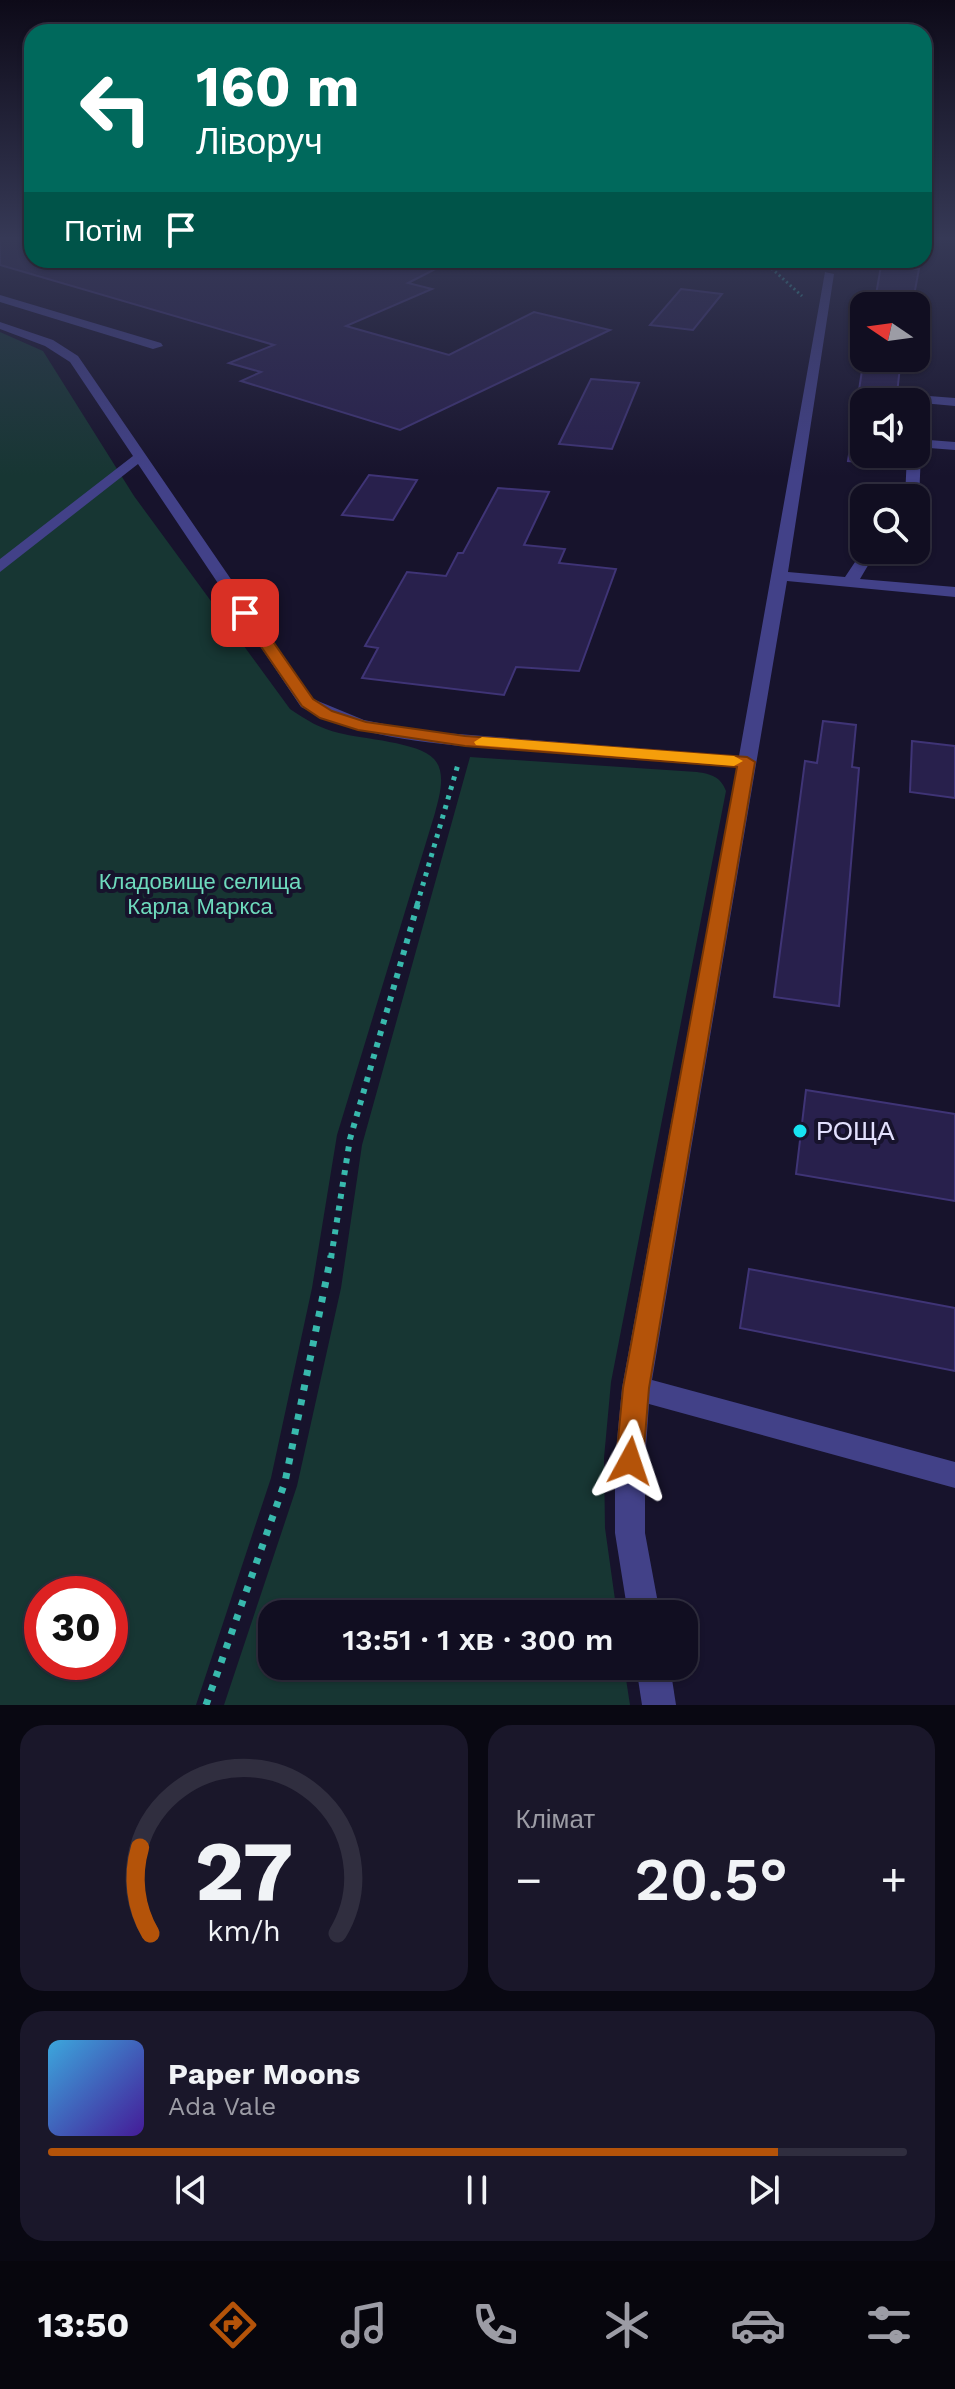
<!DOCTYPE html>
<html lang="uk">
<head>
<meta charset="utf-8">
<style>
	body { margin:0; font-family:"Work Sans",sans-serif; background:#1a172a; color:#f1f3f6; height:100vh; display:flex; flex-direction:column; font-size:30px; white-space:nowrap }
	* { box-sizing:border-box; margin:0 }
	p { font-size:26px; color:#9c9ca5 }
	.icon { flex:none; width:44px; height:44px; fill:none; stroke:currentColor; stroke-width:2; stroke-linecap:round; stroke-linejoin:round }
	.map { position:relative; height:1705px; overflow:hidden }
	.sheet { display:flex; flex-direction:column; gap:20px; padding:20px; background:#090812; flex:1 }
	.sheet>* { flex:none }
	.banner { position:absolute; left:24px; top:24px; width:908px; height:244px; border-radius:24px; box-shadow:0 2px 6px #0004,0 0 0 2px #302e3f; background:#00695c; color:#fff; overflow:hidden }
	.needle { width:52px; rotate:283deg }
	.buttons { position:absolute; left:850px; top:292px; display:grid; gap:16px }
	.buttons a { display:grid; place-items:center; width:80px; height:80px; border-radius:16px; background:#110e21; box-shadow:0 2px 6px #0004,0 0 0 2px #302e3f; font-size:40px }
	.speed { position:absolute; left:24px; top:1576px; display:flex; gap:16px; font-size:40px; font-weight:700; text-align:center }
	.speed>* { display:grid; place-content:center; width:104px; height:104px; border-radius:50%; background:#110e21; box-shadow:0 2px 6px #0004,0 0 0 2px #302e3f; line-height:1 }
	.speed .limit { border:12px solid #d22; background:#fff; color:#111 }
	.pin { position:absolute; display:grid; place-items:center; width:68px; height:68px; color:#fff; margin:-34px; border-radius:16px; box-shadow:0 4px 12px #0006 }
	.me { position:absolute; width:88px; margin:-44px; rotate:5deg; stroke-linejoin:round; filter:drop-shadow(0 0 6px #0008) }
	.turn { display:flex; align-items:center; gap:28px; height:168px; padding:0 40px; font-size:36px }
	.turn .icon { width:104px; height:104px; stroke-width:2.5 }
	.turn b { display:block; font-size:56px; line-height:68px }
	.then { display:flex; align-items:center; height:76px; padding:0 40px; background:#0003; gap:16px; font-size:30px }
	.big { font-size:60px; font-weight:600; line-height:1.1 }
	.sheet .card { flex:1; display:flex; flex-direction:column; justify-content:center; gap:12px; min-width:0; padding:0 28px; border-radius:24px; background:#1a172a }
	.sheet .dial { align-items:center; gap:0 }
	.dial svg { height:208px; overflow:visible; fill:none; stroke:#302e3f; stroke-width:7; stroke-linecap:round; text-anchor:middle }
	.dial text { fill:#f1f3f6; stroke:none }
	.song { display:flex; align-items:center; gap:24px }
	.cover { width:96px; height:96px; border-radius:12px; background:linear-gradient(135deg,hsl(200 70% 55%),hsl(260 70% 35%)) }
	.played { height:8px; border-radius:4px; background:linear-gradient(90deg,#b45309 85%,#302e3f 85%) }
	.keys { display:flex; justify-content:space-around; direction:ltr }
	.heat { display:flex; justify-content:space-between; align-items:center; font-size:44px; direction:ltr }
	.sheet .tiles { flex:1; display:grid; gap:20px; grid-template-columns:1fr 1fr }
	.card:last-child { grid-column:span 2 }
	.trip { position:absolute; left:258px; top:1600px; width:440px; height:80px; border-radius:24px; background:#110e21; box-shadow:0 2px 6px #0004,0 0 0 2px #302e3f; font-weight:600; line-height:80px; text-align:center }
	.menu { display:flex; height:128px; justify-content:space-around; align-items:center; background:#07060d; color:#9c9ca5 }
	.menu .icon { width:56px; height:56px }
	.menu .selected { color:#b45309 }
	.menu b { font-size:36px; color:#f1f3f6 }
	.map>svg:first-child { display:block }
	.green { fill:#173633; fill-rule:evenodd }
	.building { fill:#28204c; stroke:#3f3476; stroke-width:2 }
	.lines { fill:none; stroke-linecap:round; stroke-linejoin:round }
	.path-far3 { stroke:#38b9ad; stroke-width:3; stroke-dasharray:2 3; stroke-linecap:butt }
	.path-far2 { stroke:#38b9ad; stroke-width:5; stroke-dasharray:4 6; stroke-linecap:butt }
	.path-far1 { stroke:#38b9ad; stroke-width:6; stroke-dasharray:5 7; stroke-linecap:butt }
	.path { stroke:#38b9ad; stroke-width:7; stroke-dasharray:6 9; stroke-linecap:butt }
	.minor { fill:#424188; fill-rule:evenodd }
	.route { fill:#b45309; stroke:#753606; stroke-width:2 }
	.slow { fill:#f59e0b }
	.poi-dot { fill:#17e3f2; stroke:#17132c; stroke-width:3 }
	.labels { text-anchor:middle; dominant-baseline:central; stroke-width:8; stroke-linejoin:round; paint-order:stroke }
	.park-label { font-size:22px; fill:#6edbbd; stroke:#17132c }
	.near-poi-label { font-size:26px; fill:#e2e0fd; stroke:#17132c; text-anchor:start }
</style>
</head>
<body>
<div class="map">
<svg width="955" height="1705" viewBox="0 0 955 1705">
	<rect width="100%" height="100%" fill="#17132c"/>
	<g class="green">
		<path d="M 0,332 L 43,351 L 134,496 L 290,709 C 306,720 321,729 339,733 C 362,739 419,742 434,759 C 447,773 439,797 435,813 L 337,1135 L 312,1288 L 271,1478 L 196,1705 L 0,1705 ZM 42,1594 L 110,1594 L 110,1662 L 42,1662 Z"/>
		<path d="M 470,757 L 697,772 C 711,774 721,777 726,791 L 611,1382 L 604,1458 L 605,1528 L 617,1614 L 272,1614 L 272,1666 L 624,1666 L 630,1705 L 224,1705 L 297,1486 L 341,1288 L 362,1145 Z"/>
	</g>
	<g class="building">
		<polygon points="0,237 32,237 32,260 453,260 408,283 432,289 346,326 449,355 534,312 610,330 400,430 241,381 261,372 229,363 274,345 0,265"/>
		<polygon points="881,266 919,269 912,306 874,306"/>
		<polygon points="681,289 722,294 693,330 650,325"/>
		<polygon points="863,364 900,367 896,402 864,402 864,454 891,454 889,464 848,461"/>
		<polygon points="591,379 639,383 612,449 559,444"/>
		<polygon points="369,475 417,480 393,520 342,515"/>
		<polygon points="498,488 549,492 524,545 565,549 559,563 616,569 579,671 516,667 504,695 362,678 378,648 365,646 407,572 446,576 458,553 463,553"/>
		<polygon points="823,721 856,725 852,767 859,768 839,1006 774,997 805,761 817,763"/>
		<polygon points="912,741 955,746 955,798 910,792"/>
		<polygon points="806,1090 955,1114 955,1201 796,1174"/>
		<polygon points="749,1269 955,1308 955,1371 740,1328"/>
	</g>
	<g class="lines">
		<polyline class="path-far3" points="772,260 769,266 802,296"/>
		<polyline class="path-far2" points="417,905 459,761"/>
		<polyline class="path-far1" points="331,1258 350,1139 418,903"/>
		<polyline class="path" points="206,1705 285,1482 331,1256"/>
		<g class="minor">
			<path d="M 825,272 L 834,274 L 788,572 L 845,577 L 859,556 L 881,550 L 907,550 L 870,562 L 860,579 L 955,587 L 955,597 L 787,581 L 652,1380 L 955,1462 L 955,1488 L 649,1404 L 645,1461 L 645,1533 L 660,1614 L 628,1614 L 615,1533 L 615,1461 L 622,1388 L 737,767 C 671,762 606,757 541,752 C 458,745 376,745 301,707 L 138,464 L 0,572 L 0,559 L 133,456 L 70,362 L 45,346 L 0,329 L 0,322 L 53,340 L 78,356 L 313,699 L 364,720 L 419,731 L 739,756 Z"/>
			<polygon points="0,295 161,343 163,346 153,349 0,302"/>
			<polygon points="916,395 955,398 955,406 922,403 916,406 916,402 910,402 911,396"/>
			<polygon points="916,439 955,442 955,450 916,447"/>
			<polygon points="916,450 921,454 919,498 916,501 916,498 905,498 907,454 916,454"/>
			<polygon points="636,1666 670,1666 676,1705 642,1705"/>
		</g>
	</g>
	<linearGradient id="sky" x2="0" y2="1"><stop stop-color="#0d0a18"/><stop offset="0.5" stop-color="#363956"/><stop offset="1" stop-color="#363956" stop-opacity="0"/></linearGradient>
	<rect width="955" height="476" fill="url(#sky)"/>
	<polygon class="route" points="245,609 251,610 313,699 332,711 366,722 465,736 747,757 755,762 649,1388 643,1461 639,1469 630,1472 620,1469 616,1461 623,1388 737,767 465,746 358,730 320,718 302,706 238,613"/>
	<polygon class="slow" points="482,737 734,756 743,761 734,766 476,745 474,742"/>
	<circle class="poi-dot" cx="800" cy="1131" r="8"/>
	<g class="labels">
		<g class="park-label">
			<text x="200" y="881">Кладовище селища<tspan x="200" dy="25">Карла Маркса</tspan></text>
		</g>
		<g class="near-poi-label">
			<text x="816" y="1131">РОЩА</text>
		</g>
	</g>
</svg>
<div class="buttons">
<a><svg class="needle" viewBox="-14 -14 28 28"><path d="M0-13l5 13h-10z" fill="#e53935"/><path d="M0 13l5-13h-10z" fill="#9c9ca5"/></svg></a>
<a><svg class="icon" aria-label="sound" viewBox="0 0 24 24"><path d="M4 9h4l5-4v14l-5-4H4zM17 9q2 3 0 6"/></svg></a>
<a><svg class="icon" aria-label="search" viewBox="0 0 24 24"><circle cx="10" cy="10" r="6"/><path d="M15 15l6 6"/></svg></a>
</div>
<div class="speed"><div class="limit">30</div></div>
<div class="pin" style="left:245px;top:613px;background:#d93025"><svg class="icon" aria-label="arrive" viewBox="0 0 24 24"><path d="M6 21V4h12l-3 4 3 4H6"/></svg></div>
<svg class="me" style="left:630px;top:1461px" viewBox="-20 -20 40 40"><path d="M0-17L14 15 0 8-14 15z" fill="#b45309" stroke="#fff" stroke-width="4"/></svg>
<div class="trip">13:51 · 1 хв · 300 m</div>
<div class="banner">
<div class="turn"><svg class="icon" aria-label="left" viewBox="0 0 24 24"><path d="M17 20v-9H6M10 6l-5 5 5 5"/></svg><div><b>160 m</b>Ліворуч</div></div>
<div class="then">Потім<svg class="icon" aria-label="arrive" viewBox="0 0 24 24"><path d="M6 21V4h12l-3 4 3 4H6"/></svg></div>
</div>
</div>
<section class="sheet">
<div class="tiles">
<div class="card dial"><svg viewBox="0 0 100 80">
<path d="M14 69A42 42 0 1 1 86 69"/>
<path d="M14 69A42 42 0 0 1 10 36" stroke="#b45309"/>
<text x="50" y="56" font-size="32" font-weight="700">27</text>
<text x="50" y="72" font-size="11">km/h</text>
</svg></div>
<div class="card"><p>Клімат</p>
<div class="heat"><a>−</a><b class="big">20.5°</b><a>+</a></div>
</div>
<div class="card">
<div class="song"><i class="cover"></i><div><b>Paper Moons</b><p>Ada Vale</p></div></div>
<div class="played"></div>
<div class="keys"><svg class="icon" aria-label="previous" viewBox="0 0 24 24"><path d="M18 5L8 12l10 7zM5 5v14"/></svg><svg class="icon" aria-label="pause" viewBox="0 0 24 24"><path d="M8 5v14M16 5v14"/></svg><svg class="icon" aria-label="next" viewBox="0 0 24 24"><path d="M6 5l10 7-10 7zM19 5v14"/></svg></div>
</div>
</div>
</section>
<nav class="menu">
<b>13:50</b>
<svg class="icon selected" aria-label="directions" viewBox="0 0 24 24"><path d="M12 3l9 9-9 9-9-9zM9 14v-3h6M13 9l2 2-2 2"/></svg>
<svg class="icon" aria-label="music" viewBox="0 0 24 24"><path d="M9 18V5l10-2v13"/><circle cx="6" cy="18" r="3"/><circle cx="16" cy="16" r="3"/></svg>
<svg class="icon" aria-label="phone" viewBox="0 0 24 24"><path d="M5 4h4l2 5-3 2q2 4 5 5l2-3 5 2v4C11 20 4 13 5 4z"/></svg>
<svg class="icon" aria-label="climate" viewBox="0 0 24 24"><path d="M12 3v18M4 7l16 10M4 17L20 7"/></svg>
<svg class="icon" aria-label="car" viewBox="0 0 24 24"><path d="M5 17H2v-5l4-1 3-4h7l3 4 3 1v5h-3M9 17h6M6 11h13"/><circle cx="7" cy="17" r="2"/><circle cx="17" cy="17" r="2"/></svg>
<svg class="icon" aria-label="filters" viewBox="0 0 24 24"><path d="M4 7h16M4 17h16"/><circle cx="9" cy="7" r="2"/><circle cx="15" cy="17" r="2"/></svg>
</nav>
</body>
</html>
